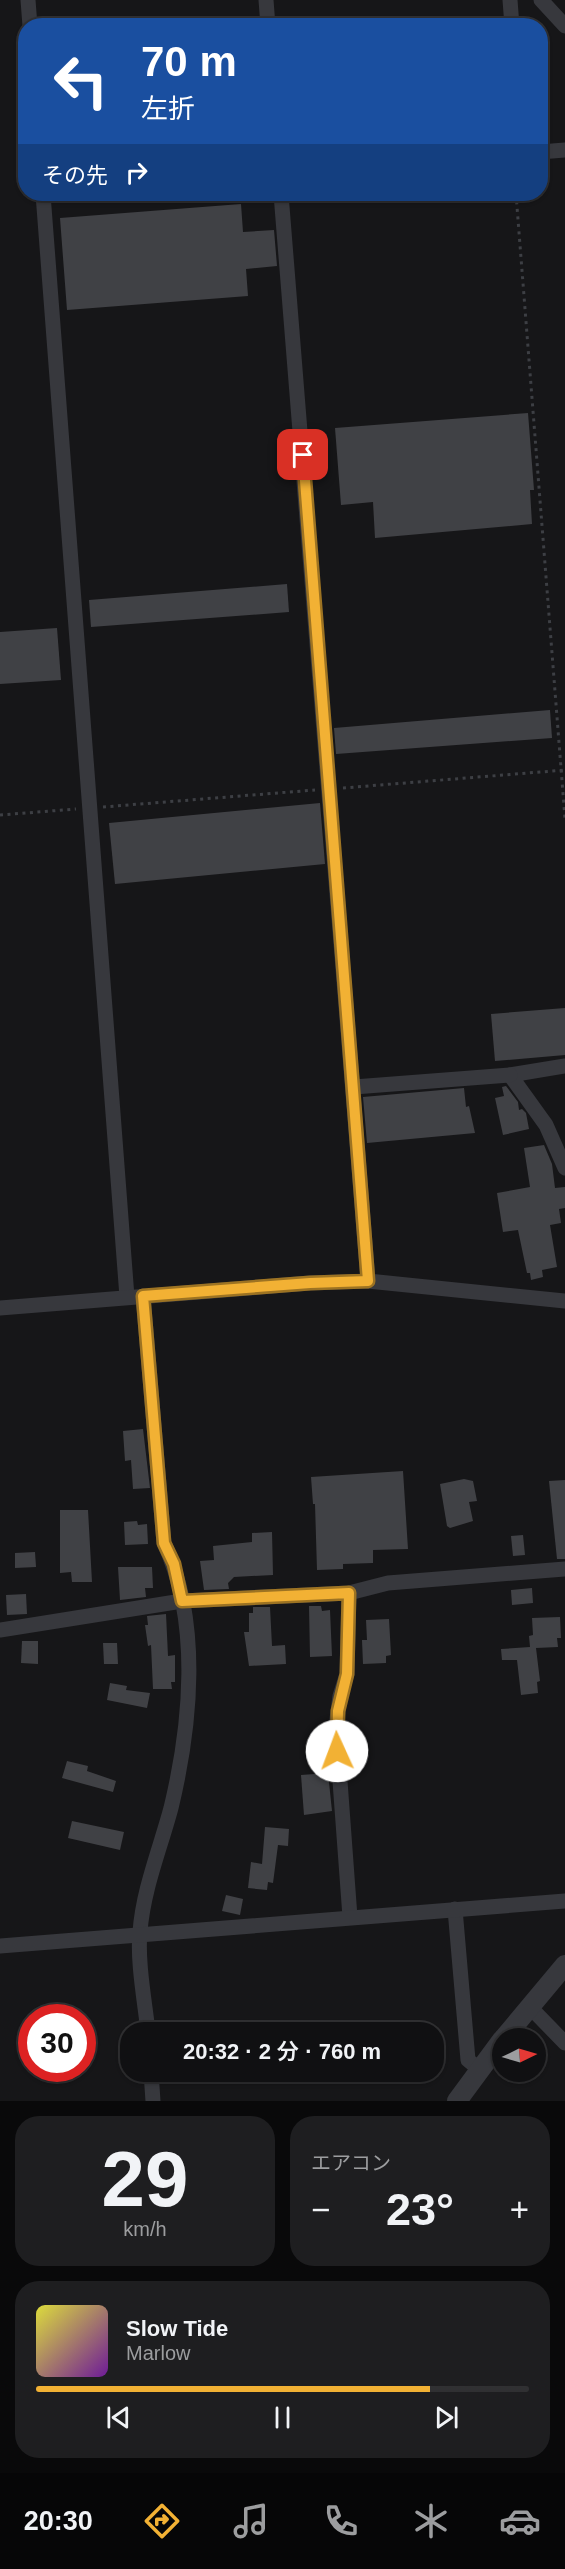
<!DOCTYPE html>
<html lang="ja">
<head>
<meta charset="utf-8">
<style>
	body { margin:0; font-family:Arial,"Noto Sans JP",sans-serif; background:#1e1e20; color:#f1f3f6; height:100vh; display:flex; flex-direction:column; font-size:22px; white-space:nowrap }
	* { box-sizing:border-box; margin:0 }
	p { font-size:20px; color:#9c9d9f }
	.icon { flex:none; width:33px; height:33px; fill:none; stroke:currentColor; stroke-width:2; stroke-linecap:round; stroke-linejoin:round }
	.map { position:relative; height:2101px; overflow:hidden }
	.side { display:flex; flex-direction:column; gap:15px; padding:15px; background:#09090a; flex:1 }
	.side>* { flex:none }
	.guide { position:absolute; left:18px; top:18px; width:530px; height:183px; border-radius:24px; box-shadow:0 2px 4px #0004,0 0 0 2px #303032; background:#1a4fa0; color:#fff; overflow:hidden }
	.needle { width:39px; rotate:85deg }
	.fabs { position:absolute; left:492px; top:2028px; display:grid; gap:12px }
	.fabs a { display:grid; place-items:center; width:54px; height:54px; border-radius:50%; background:#101012; box-shadow:0 2px 4px #0004,0 0 0 2px #303032; font-size:30px }
	.speed { position:absolute; left:18px; top:2004px; display:flex; gap:12px; font-size:30px; font-weight:700; text-align:center }
	.speed>* { display:grid; place-content:center; width:78px; height:78px; border-radius:50%; background:#101012; box-shadow:0 2px 4px #0004,0 0 0 2px #303032; line-height:1 }
	.speed .limit { border:9px solid #d22; background:#fff; color:#111 }
	.pin { position:absolute; display:grid; place-items:center; width:51px; height:51px; color:#fff; margin:-26px; border-radius:12px; box-shadow:0 3px 9px #0006 }
	.me { position:absolute; width:66px; margin:-33px; rotate:358deg; stroke-linejoin:round; filter:drop-shadow(0 0 4px #0008) }
	.turn { display:flex; align-items:center; gap:21px; height:126px; padding:0 24px; font-size:27px }
	.turn .icon { width:78px; height:78px; stroke-width:2.5 }
	.turn b { display:block; font-size:42px; line-height:51px }
	.then { display:flex; align-items:center; height:57px; padding:0 24px; background:#0003; gap:12px; font-size:22px }
	.big { font-size:45px; font-weight:600; line-height:1.1 }
	.side .tile { flex:1; display:flex; flex-direction:column; justify-content:center; gap:9px; min-width:0; padding:0 21px; border-radius:24px; background:#1e1e20 }
	.side .dial { align-items:center; gap:0 }
	.dial b { font-size:78px; line-height:1 }
	.song { display:flex; align-items:center; gap:18px }
	.cover { width:72px; height:72px; border-radius:9px; background:linear-gradient(135deg,hsl(60 70% 55%),hsl(280 70% 35%)) }
	.played { height:6px; border-radius:3px; background:linear-gradient(90deg,#f2b134 80%,#303032 80%) }
	.keys { display:flex; justify-content:space-around; direction:ltr }
	.heat { display:flex; justify-content:space-between; align-items:center; font-size:33px; direction:ltr }
	.side .tiles { flex:1; display:grid; gap:15px; grid-template-columns:1fr 1fr }
	.tile:last-child { grid-column:span 2 }
	.trip { position:absolute; left:120px; top:2022px; width:324px; height:60px; border-radius:24px; background:#101012; box-shadow:0 2px 4px #0004,0 0 0 2px #303032; font-weight:600; line-height:60px; text-align:center }
	.tabs { display:flex; height:96px; justify-content:space-around; align-items:center; background:#060607; color:#9c9d9f }
	.tabs .icon { width:42px; height:42px }
	.tabs .current { color:#f2b134 }
	.tabs b { font-size:27px; color:#f1f3f6 }
	.map>svg:first-child { display:block }
	.building { fill:#404145 }
	.lines { fill:none; stroke-linecap:round; stroke-linejoin:round }
	.path { stroke:#3d3f44; stroke-width:3; stroke-dasharray:3 4.5; stroke-linecap:butt }
	.minor { stroke:#37383d; stroke-width:15 }
	.tertiary { stroke:#37383d; stroke-width:20 }
	.route-casing { stroke:#9d7322; stroke-width:15 }
	.route { stroke:#f2b134; stroke-width:10 }
</style>
</head>
<body>
<div class="map">
<svg width="565" height="2101" viewBox="0 0 565 2101">
	<rect width="100%" height="100%" fill="#161618"/>
	<g class="building">
		<polygon points="241,204 243,232 274,230 277,266 246,269 248,296 67,310 60,218"/>
		<polygon points="528,413 534,490 530,490 532,524 375,538 373,502 341,505 335,428"/>
		<polygon points="287,584 289,612 91,627 89,600"/>
		<polygon points="57,628 61,680 0,684 0,632"/>
		<polygon points="550,710 552,738 336,754 334,728"/>
		<polygon points="320,803 325,864 115,884 109,823"/>
		<polygon points="565,1008 565,1055 495,1061 491,1014"/>
		<polygon points="506,1086 518,1102 519,1110 522,1109 526,1113 529,1129 503,1135 495,1098 504,1096 502,1087"/>
		<polygon points="464,1088 466,1107 469,1106 475,1133 367,1143 363,1097"/>
		<polygon points="544,1145 552,1164 555,1188 565,1187 565,1208 559,1209 561,1223 550,1225 557,1267 542,1270 543,1277 531,1280 530,1273 527,1273 518,1230 503,1232 497,1193 530,1187 524,1148"/>
		<polygon points="143,1429 150,1488 133,1489 131,1460 125,1461 123,1431"/>
		<polygon points="403,1471 408,1549 373,1550 373,1563 343,1564 343,1569 317,1570 315,1504 313,1504 311,1477"/>
		<polygon points="464,1479 473,1481 477,1501 469,1502 473,1521 450,1528 447,1526 440,1484"/>
		<polygon points="565,1480 565,1559 557,1559 549,1481"/>
		<polygon points="60,1510 88,1510 92,1582 72,1582 71,1572 60,1573"/>
		<polygon points="137,1521 138,1525 147,1524 148,1544 125,1545 124,1522"/>
		<polygon points="272,1532 273,1575 234,1577 228,1583 229,1589 204,1590 200,1561 214,1560 213,1546 252,1542 252,1533"/>
		<polygon points="523,1535 525,1555 513,1556 511,1536"/>
		<polygon points="35,1552 36,1567 15,1568 15,1553"/>
		<polygon points="118,1567 152,1567 153,1588 145,1588 146,1597 120,1600"/>
		<polygon points="532,1588 533,1603 512,1605 511,1590"/>
		<polygon points="26,1594 27,1614 7,1615 6,1595"/>
		<polygon points="309,1606 321,1606 322,1611 330,1610 332,1656 310,1657"/>
		<polygon points="253,1607 270,1607 272,1646 285,1645 286,1664 249,1666 244,1632 249,1632 249,1613 253,1613"/>
		<polygon points="166,1614 168,1656 175,1655 175,1682 171,1682 172,1689 153,1689 151,1645 148,1646 145,1625 148,1625 147,1616"/>
		<polygon points="560,1617 561,1638 557,1638 558,1647 536,1648 540,1681 537,1682 538,1693 521,1695 517,1660 502,1660 501,1649 530,1647 529,1636 533,1635 532,1618"/>
		<polygon points="389,1619 391,1655 386,1656 386,1663 363,1664 362,1640 367,1640 366,1620"/>
		<polygon points="22,1641 38,1641 38,1664 21,1663"/>
		<polygon points="103,1643 117,1643 118,1664 104,1664"/>
		<polygon points="110,1683 127,1686 126,1690 150,1693 147,1708 107,1700"/>
		<polygon points="67,1761 88,1766 87,1771 116,1781 113,1792 62,1778"/>
		<polygon points="328,1773 332,1811 304,1815 301,1775"/>
		<polygon points="72,1821 124,1832 120,1850 68,1838"/>
		<polygon points="265,1827 289,1829 288,1846 278,1845 273,1883 268,1882 267,1890 248,1888 251,1862 262,1864"/>
		<polygon points="226,1895 243,1899 240,1915 222,1911"/>
	</g>
	<g class="lines">
		<g class="path">
			<polyline points="516,194 565,819"/>
			<polyline points="343,788 565,770"/>
			<polyline points="103,807 315,790"/>
			<polyline points="0,815 76,809"/>
		</g>
		<g class="minor">
			<polyline points="28,0 30,26"/>
			<polyline points="266,0 268,26"/>
			<polyline points="510,0 512,26"/>
			<polyline points="541,0 565,26"/>
			<polyline points="540,152 565,150"/>
			<polyline points="43,194 127,1297"/>
			<polyline points="281,194 368,1281"/>
			<polyline points="565,1066 510,1075 546,1125 565,1168"/>
			<polyline points="354,1087 510,1075"/>
			<path d="M 143,1296 L 164,1543 C 201,1622 191,1725 171,1808 C 160,1849 143,1890 140,1932 C 137,1961 145,2003 148,2032"/>
			<polyline points="0,1308 310,1283 368,1281 565,1301"/>
			<polyline points="349,1593 347,1674 340,1696 336,1727 350,1917"/>
			<polyline points="0,1630 182,1601 349,1593 388,1583 565,1569"/>
			<polyline points="455,1909 468,2060 479,2069"/>
			<polyline points="0,1946 565,1901"/>
			<polyline points="529,2006 565,2043"/>
			<polyline points="151,2072 153,2101"/>
		</g>
		<g class="tertiary">
			<polyline points="504,2038 565,1965"/>
			<polyline points="457,2101 502,2040"/>
		</g>
	</g>
	<g class="lines">
		<defs>
			<polyline id="route" points="303,455 368,1281 310,1283 143,1296 164,1543 174,1564 182,1601 349,1593 347,1674 338,1711 337,1751"/>
		</defs>
		<use href="#route" class="route-casing"/>
		<use href="#route" class="route"/>
	</g>
</svg>
<div class="fabs">
<a><svg class="needle" viewBox="-14 -14 28 28"><path d="M0-13l5 13h-10z" fill="#e53935"/><path d="M0 13l5-13h-10z" fill="#9c9d9f"/></svg></a>
</div>
<div class="speed"><div class="limit">30</div></div>
<div class="pin" style="left:303px;top:455px;background:#d93025"><svg class="icon" aria-label="arrive" viewBox="0 0 24 24"><path d="M6 21V4h12l-3 4 3 4H6"/></svg></div>
<svg class="me" style="left:337px;top:1751px" viewBox="-20 -20 40 40"><circle r="19" fill="#fff"/><path d="M0-13L10 11 0 6-10 11z" fill="#f2b134"/></svg>
<div class="trip">20:32 · 2 分 · 760 m</div>
<div class="guide">
<div class="turn"><svg class="icon" aria-label="left" viewBox="0 0 24 24"><path d="M17 20v-9H6M10 6l-5 5 5 5"/></svg><div><b>70 m</b>左折</div></div>
<div class="then">その先<svg class="icon" aria-label="right" viewBox="0 0 24 24"><path d="M7 20v-9h11M14 6l5 5-5 5"/></svg></div>
</div>
</div>
<section class="side">
<div class="tiles">
<div class="tile dial"><b>29</b><p>km/h</p></div>
<div class="tile"><p>エアコン</p>
<div class="heat"><a>−</a><b class="big">23°</b><a>+</a></div>
</div>
<div class="tile">
<div class="song"><i class="cover"></i><div><b>Slow Tide</b><p>Marlow</p></div></div>
<div class="played"></div>
<div class="keys"><svg class="icon" aria-label="previous" viewBox="0 0 24 24"><path d="M18 5L8 12l10 7zM5 5v14"/></svg><svg class="icon" aria-label="pause" viewBox="0 0 24 24"><path d="M8 5v14M16 5v14"/></svg><svg class="icon" aria-label="next" viewBox="0 0 24 24"><path d="M6 5l10 7-10 7zM19 5v14"/></svg></div>
</div>
</div>
</section>
<nav class="tabs">
<b>20:30</b>
<svg class="icon current" aria-label="directions" viewBox="0 0 24 24"><path d="M12 3l9 9-9 9-9-9zM9 14v-3h6M13 9l2 2-2 2"/></svg>
<svg class="icon" aria-label="music" viewBox="0 0 24 24"><path d="M9 18V5l10-2v13"/><circle cx="6" cy="18" r="3"/><circle cx="16" cy="16" r="3"/></svg>
<svg class="icon" aria-label="phone" viewBox="0 0 24 24"><path d="M5 4h4l2 5-3 2q2 4 5 5l2-3 5 2v4C11 20 4 13 5 4z"/></svg>
<svg class="icon" aria-label="climate" viewBox="0 0 24 24"><path d="M12 3v18M4 7l16 10M4 17L20 7"/></svg>
<svg class="icon" aria-label="car" viewBox="0 0 24 24"><path d="M5 17H2v-5l4-1 3-4h7l3 4 3 1v5h-3M9 17h6M6 11h13"/><circle cx="7" cy="17" r="2"/><circle cx="17" cy="17" r="2"/></svg>
</nav>
</body>
</html>
